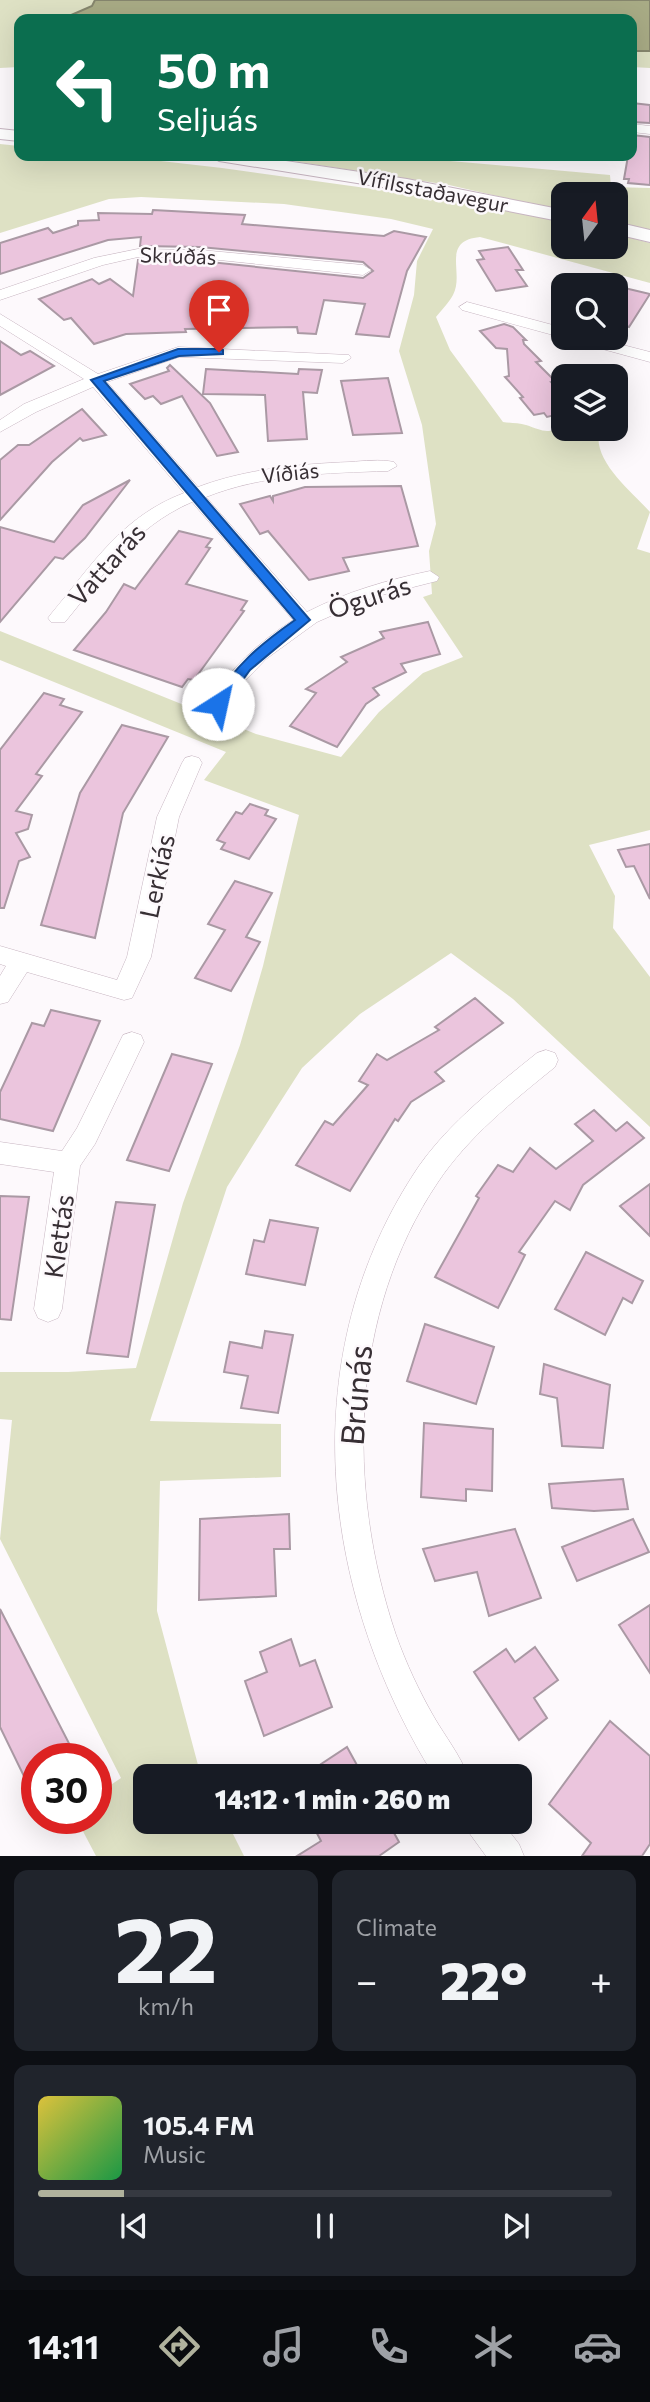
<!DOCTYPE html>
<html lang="en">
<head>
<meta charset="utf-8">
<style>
	body { margin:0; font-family:Commissioner,sans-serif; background:#20242c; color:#f1f3f6; height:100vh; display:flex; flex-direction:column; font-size:26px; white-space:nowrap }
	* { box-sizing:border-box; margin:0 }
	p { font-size:23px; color:#9ea1a6 }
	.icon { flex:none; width:38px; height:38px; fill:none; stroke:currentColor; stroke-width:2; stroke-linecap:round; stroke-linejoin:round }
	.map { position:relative; height:1856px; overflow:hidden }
	.drawer { display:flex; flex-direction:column; gap:14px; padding:14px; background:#0d0f14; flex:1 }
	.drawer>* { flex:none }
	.hud { position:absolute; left:14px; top:14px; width:623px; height:147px; border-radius:14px; box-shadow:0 7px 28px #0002; background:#0b6e4f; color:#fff; overflow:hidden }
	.needle { width:46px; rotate:15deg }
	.fabs { position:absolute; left:551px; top:182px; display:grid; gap:14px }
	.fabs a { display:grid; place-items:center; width:77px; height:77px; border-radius:14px; background:#171b24; box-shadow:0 7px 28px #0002; font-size:35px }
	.speed { position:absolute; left:21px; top:1743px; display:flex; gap:14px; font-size:35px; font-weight:700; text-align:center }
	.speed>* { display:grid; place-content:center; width:91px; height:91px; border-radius:50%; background:#171b24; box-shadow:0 7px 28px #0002; line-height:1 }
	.speed .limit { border:10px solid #d22; background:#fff; color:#111 }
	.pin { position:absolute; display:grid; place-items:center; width:60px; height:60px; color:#fff; margin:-72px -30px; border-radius:50% 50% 50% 0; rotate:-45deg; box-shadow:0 0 7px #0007 }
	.pin .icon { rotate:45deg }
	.me { position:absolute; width:77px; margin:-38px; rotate:35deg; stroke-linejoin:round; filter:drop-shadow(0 0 5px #0008) }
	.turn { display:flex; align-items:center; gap:24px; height:147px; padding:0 28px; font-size:32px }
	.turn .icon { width:91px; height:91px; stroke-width:2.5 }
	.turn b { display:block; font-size:49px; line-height:60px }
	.big { font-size:52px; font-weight:800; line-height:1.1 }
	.drawer .tile { flex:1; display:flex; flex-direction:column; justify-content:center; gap:10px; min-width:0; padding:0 24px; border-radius:14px; background:#20242c }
	.drawer .dial { align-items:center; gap:0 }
	.dial b { font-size:91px; line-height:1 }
	.song { display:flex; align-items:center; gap:21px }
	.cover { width:84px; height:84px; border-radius:10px; background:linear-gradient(135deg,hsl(50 70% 55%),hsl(140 70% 35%)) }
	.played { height:7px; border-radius:4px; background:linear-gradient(90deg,#b0b29d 15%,#363941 15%) }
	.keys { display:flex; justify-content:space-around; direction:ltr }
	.heat { display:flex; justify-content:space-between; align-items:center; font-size:38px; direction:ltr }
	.drawer .tiles { flex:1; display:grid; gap:14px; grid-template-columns:1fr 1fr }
	.tile:last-child { grid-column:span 2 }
	.trip { position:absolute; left:133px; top:1764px; width:399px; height:70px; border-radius:14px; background:#171b24; box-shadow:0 7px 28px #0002; font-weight:800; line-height:70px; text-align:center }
	.tab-bar { display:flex; height:112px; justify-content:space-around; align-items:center; background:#090b0e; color:#9ea1a6 }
	.tab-bar .icon { width:49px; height:49px }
	.tab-bar .selected { color:#b0b29d }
	.tab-bar b { font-size:32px; color:#f1f3f6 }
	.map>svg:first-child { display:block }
	.green { fill:#dee1c4 }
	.water { fill:#a8ab85; stroke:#86866d; stroke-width:2 }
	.building { fill:#ebc5dd; stroke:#aa99a4; stroke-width:2 }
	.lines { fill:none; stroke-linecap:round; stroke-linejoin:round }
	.minor-casing { stroke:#c7b5c1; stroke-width:1 }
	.tertiary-casing { stroke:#c7b5c1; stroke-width:2 }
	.minor { fill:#fff; fill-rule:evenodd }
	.tertiary { fill:#fff; fill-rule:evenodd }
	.route { fill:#1a73e8; stroke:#114b97; stroke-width:2 }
	.labels { text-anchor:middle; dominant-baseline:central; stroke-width:5; stroke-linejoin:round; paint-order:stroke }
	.far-street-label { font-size:21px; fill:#372f34; stroke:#fdf9fc }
	.street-label { font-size:26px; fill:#372f34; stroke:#fdf9fc }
	.near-street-label { font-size:32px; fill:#372f34; stroke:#fdf9fc }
</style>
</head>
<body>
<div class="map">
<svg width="650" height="1856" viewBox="0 0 650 1856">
	<rect width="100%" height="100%" fill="#fdf9fc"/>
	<g class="green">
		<polygon points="0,0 650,0 650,68 632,67 632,19 19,19 19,67 0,68"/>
		<path d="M 0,144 L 19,146 L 19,156 L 117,156 L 222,168 L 481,204 L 563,221 L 564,247 L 616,247 L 616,234 L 650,243 L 650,283 L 480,237 C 440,241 465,273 453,295 C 449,302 442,310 436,317 L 450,350 L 503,422 C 510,423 519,423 526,425 C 542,430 548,436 563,424 L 564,429 L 600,429 C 590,459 631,491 650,512 L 637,549 L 650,553 L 650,830 L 589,845 L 615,896 L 613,928 L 650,977 L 650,1127 L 513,999 L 451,953 L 360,1014 L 302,1068 L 277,1107 L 227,1187 L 150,1421 L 281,1424 L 281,1477 L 160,1481 L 157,1611 L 198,1765 L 203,1776 L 145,1776 L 145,1822 L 227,1822 L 244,1856 L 96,1856 L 76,1818 L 96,1818 L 96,1795 L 121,1778 L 0,1539 L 12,1420 L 0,1419 L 0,1372 L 68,1372 L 136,1368 L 183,1203 L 240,1045 L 263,966 L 299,815 L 204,780 L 226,752 L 0,660 L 0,631 L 256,734 L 341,757 L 379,712 L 423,673 L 463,657 L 423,597 L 432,594 L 429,551 L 436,524 L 422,425 L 399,351 L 414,295 L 417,261 L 433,229 L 391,219 L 284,204 L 141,197 L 109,199 L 0,233 Z"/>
		<polygon points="259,156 393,156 610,175 611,187 650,188 650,231 616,223 616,194 564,194 563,211 449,185"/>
	</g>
	<polygon class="water" points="95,0 650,0 650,51 632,51 632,19 62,19 92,6"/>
	<g class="building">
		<polygon points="632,103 650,105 650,123 632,122"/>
		<polygon points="632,135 650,137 650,185 628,183 629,179 624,179 628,156 632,156"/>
		<polygon points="153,210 245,215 242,224 384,236 394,231 426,237 407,271 389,337 356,334 365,304 324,300 316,334 298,333 297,327 185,329 186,332 126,334 94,344 71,318 64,320 39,299 92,279 99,284 110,279 133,296 138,260 200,261 363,278 373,271 363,262 200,247 140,246 141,237 108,240 0,274 0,243 48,228 53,233 78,225 78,221 99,220 98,213 152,214"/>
		<polygon points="508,247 523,270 516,270 527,286 496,291 477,260 484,259 479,251"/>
		<polygon points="616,286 650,294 629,327 616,323"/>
		<polygon points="504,324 513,327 526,340 523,340 524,344 541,361 536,362 555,381 551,382 564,395 564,413 547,417 544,413 534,415 520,398 523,397 505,377 509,376 507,349 496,348 480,331"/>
		<polygon points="0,341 21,355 30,351 54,366 0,395"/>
		<polygon points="170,365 210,403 238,452 217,456 182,396 161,404 153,396 145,399 130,384 169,371 167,368"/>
		<polygon points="206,369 298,374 299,369 322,370 317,393 303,392 307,439 268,441 265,395 203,394"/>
		<polygon points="388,378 402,433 353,435 341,381"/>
		<polygon points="82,409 106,435 83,441 80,438 52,462 0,520 0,460 18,445 29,445"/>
		<polygon points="130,480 85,538 63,559 55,557 0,622 0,527 54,542 83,505"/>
		<polygon points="401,486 418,546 343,558 349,571 309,580 268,531 260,534 240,504 270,496 273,501 273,496 305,487"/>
		<polygon points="179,531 212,539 206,547 210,548 186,584 247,601 241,610 244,611 194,680 188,679 182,687 74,650 106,612 124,584 135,589"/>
		<polygon points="428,622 440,654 401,664 406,672 373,688 379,695 366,704 337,747 290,726 316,693 306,689 347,662 341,657 384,638 380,632"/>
		<polygon points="44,693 64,699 60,705 82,712 36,774 42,776 16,811 32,815 28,829 16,833 30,857 19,861 4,908 0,908 0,750"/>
		<polygon points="122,725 168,737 123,813 95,938 41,925 80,793"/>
		<polygon points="250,804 268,810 265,815 276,819 249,859 221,849 225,843 217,840 236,812 242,814"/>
		<polygon points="650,844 650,899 634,866 626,867 618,850"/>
		<polygon points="235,881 272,893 246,937 260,942 231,991 195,978 225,930 208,924"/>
		<polygon points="475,998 503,1023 435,1072 444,1081 411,1102 398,1121 395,1119 350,1191 296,1165 325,1121 333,1125 368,1085 359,1081 377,1054 387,1060 439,1030 435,1027"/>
		<polygon points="51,1010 100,1021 53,1131 0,1119 0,1092 9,1073 32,1023 44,1026"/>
		<polygon points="172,1054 212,1064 169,1171 127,1160"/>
		<polygon points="594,1110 616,1131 627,1122 644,1138 583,1185 570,1210 555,1201 519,1252 525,1255 498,1308 435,1277 479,1198 476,1196 498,1165 513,1172 530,1148 556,1169 593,1141 575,1124"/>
		<polygon points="650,1184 650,1236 620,1206"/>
		<polygon points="0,1196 29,1197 11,1320 0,1319"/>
		<polygon points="116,1202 155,1205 128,1357 87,1353"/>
		<polygon points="270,1220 318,1228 305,1285 246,1274 254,1240 264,1242"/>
		<polygon points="586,1252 643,1281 632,1303 623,1298 605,1335 555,1309"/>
		<polygon points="425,1324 494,1347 476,1404 407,1381"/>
		<polygon points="265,1331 293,1335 278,1413 241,1408 248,1376 224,1372 230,1342 262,1348"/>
		<polygon points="544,1364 610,1385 603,1448 562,1446 557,1398 540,1394"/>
		<polygon points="424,1423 493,1429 492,1491 466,1489 466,1501 421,1497"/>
		<polygon points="623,1479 628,1509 594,1511 552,1508 549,1484"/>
		<polygon points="289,1514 290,1549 274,1549 276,1596 199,1600 200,1519"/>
		<polygon points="633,1519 649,1552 577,1581 562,1547"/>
		<polygon points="515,1529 541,1598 489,1616 477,1572 435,1581 423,1549"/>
		<polygon points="650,1605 650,1673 619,1625"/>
		<polygon points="0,1609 77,1759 37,1759 37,1803 0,1727"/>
		<polygon points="291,1639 300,1666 315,1660 332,1707 264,1736 245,1681 267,1672 260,1652"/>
		<polygon points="535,1647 558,1680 534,1698 547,1718 519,1740 474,1672 506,1649 515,1662"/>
		<polygon points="610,1721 650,1756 650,1844 642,1856 582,1856 591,1843 549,1804"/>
		<polygon points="347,1747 363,1776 303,1776"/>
		<polygon points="311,1822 388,1822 399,1842 379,1856 297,1856 321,1841"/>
	</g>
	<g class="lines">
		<defs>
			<g id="minor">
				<polygon points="632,124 650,126 650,134 632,132"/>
				<polygon points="138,249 200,250 363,265 371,270 363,275 200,258 138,257 103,265 0,300 0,290 94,258"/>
				<polygon points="467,302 564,328 564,338 462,310 459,307"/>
				<path d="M 0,314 L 98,374 L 178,347 L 349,355 L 351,358 L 343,363 L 179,357 L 107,382 L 198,487 C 246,469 299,464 350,462 C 364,461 380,459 394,462 L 397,466 L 388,471 C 327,473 264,474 206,497 L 307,612 C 346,592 387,580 430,571 L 439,577 L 437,581 L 374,597 L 317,622 L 266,659 L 244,682 L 225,709 L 211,709 L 208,704 C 229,669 259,642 293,620 L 192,502 C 132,528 105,574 65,622 L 51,622 L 48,618 L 51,614 C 93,564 121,517 184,493 L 93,387 L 36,412 L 0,432 L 0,420 L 24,404 L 84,379 L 0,326 Z"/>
				<polygon points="571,338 596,338 650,352 650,362 573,341"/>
				<polygon points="192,756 199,758 202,763 179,817 151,957 132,998 124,1000 27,972 8,1002 0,1004 0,976 6,966 0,964 0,946 117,980 127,957 157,817 182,763 185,758"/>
				<polygon points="132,1032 141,1035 144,1042 95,1144 80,1166 62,1309 58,1318 48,1322 38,1318 34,1309 54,1172 0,1164 0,1142 62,1151 77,1128 123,1035"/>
				<path d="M 546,1050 L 555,1053 L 558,1060 L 555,1067 C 513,1101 468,1137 438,1182 C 349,1314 346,1487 396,1635 C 406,1663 419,1691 434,1717 C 445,1736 460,1755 468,1776 L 434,1776 C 319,1590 292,1354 419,1166 C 450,1122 496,1086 537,1053 Z"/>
				<polygon points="466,1822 502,1822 519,1844 524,1856 486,1856 470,1834"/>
			</g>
			<g id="tertiary">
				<polygon points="0,129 19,131 19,141 0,139"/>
				<polygon points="210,156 252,156 407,179 564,210 564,222 407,191 219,161"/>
				<polygon points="616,222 650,230 650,242 616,234"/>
			</g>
		</defs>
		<use href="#minor" class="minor-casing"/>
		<use href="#tertiary" class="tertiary-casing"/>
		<use href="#minor" class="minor"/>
		<use href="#tertiary" class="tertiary"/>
	</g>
	<path class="route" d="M 219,349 L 223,350 L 223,354 L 179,356 L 104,381 L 310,620 L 250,670 L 223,707 L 218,709 L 211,704 C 235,666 259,645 295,620 L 91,380 L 178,349 Z"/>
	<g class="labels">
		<g class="far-street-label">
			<text transform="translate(433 190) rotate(11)">Vífilsstaðavegur</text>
			<text transform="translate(178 255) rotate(2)">Skrúðás</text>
			<text transform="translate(290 472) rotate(-6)">Víðiás</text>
		</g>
		<g class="street-label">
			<text transform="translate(106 564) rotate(-48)">Vattarás</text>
			<text transform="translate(369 596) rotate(-18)">Ögurás</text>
			<text transform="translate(156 876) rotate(-78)">Lerkiás</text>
			<text transform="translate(58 1236) rotate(-82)">Klettás</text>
		</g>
		<g class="near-street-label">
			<text transform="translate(355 1395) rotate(-85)">Brúnás</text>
		</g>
	</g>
</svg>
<div class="fabs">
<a><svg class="needle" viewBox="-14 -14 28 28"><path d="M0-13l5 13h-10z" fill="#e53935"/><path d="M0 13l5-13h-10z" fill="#9ea1a6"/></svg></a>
<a><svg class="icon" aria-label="search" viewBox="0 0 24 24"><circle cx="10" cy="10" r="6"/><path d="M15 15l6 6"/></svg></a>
<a><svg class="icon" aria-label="layers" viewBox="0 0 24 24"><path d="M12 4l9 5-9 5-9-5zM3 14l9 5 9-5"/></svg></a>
</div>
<div class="speed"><div class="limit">30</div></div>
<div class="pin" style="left:219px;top:352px;background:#d93025"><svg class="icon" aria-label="arrive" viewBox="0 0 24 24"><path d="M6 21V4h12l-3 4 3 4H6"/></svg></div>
<svg class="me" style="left:218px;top:704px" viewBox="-20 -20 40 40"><circle r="19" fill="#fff"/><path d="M0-13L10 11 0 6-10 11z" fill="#1a73e8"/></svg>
<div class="trip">14:12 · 1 min · 260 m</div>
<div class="hud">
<div class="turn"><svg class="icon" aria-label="left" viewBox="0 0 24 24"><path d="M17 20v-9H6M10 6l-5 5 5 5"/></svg><div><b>50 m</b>Seljuás</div></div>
</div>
</div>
<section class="drawer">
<div class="tiles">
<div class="tile dial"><b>22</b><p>km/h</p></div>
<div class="tile"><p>Climate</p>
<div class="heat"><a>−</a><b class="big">22°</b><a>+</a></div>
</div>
<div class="tile">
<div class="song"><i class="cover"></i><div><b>105.4 FM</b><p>Music</p></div></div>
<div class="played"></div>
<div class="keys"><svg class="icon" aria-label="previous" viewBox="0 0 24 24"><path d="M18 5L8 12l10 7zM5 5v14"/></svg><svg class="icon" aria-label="pause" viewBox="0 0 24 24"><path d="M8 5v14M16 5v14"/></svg><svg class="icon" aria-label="next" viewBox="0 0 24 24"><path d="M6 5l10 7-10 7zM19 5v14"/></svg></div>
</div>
</div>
</section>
<nav class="tab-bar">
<b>14:11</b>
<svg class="icon selected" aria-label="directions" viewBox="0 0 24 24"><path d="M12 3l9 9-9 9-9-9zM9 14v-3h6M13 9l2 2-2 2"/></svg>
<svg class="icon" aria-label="music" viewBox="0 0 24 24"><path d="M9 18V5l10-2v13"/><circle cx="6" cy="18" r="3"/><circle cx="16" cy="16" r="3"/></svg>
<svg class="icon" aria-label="phone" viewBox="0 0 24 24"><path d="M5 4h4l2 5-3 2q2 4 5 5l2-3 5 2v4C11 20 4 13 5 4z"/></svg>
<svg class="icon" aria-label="climate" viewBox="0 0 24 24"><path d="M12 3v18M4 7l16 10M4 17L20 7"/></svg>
<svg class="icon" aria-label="car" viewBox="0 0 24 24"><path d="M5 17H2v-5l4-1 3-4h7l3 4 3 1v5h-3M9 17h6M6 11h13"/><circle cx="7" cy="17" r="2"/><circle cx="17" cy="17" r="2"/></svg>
</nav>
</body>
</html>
